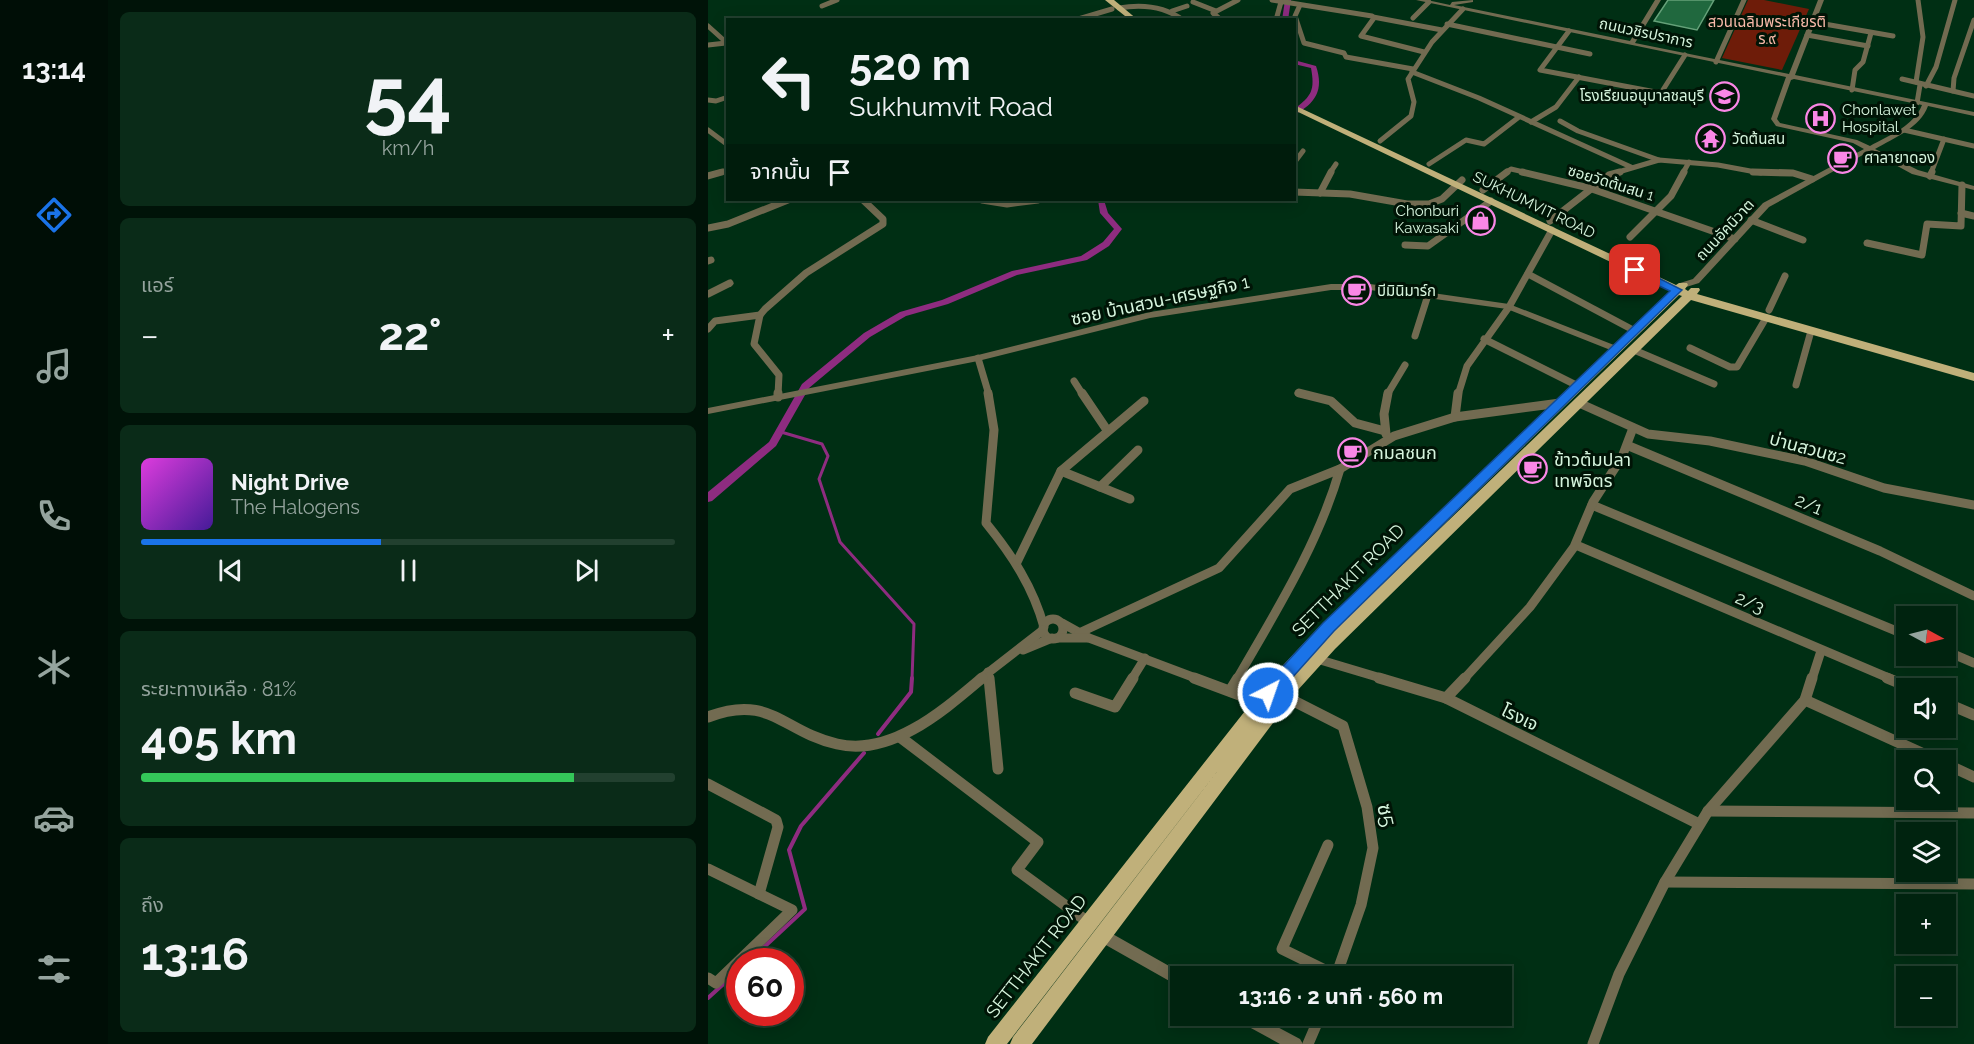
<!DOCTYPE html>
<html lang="th">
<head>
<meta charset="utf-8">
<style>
	body { margin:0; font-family:Raleway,"Noto Sans Thai",sans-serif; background:#0a2b18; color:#f1f3f6; height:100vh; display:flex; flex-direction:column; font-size:22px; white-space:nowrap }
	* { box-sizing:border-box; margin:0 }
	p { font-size:20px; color:#95a49e }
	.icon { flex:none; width:33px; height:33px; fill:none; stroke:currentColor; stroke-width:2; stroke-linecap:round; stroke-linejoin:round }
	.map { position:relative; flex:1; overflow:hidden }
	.sheet { display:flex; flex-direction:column; gap:12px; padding:12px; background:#001308; width:600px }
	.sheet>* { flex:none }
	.guide { position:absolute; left:18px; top:18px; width:570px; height:183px; border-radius:0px; box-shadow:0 3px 15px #0003,0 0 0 2px #22402f; background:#00230f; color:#f1f3f6; overflow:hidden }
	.needle { width:39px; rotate:97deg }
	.buttons { position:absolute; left:1188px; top:606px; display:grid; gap:12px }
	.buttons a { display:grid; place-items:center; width:60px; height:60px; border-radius:0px; background:#00230f; box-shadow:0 3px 15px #0003,0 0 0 2px #22402f; font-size:30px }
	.speed { position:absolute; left:18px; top:948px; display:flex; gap:12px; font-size:30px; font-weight:700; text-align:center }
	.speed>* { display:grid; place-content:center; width:78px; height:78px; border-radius:50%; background:#00230f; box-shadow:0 3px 15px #0003,0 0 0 2px #22402f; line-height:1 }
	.speed .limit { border:9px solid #d22; background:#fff; color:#111 }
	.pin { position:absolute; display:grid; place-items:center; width:51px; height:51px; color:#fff; margin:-26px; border-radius:12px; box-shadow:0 3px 9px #0006 }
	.me { position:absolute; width:66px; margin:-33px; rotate:41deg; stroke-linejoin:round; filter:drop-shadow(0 0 4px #0008) }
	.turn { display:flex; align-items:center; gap:21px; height:126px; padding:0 24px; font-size:27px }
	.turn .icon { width:78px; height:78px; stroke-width:2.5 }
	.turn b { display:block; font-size:42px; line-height:51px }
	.then { display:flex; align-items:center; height:57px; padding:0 24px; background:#0003; gap:12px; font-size:22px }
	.big { font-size:45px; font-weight:700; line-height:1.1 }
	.sheet .widget { flex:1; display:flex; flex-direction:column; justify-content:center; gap:9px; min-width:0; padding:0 21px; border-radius:9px; background:#0a2b18 }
	.sheet .dial { align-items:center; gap:0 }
	.dial b { font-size:78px; line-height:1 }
	.song { display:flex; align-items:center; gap:18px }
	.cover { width:72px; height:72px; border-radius:9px; background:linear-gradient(135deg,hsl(300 70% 55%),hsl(260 70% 35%)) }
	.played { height:6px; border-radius:3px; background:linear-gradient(90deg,#1a73e8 45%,#22402f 45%) }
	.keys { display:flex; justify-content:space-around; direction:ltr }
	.heat { display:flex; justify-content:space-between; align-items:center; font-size:33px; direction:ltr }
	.charge { height:9px; border-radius:4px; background:linear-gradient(90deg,#34c759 81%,#22402f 0) }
	.trip { position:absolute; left:462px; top:966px; width:342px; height:60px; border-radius:0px; background:#00230f; box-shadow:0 3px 15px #0003,0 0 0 2px #22402f; font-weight:700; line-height:60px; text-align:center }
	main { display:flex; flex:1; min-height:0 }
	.tabs { display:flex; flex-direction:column; width:108px; justify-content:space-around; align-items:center; background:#000e06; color:#95a49e }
	.tabs .icon { width:42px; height:42px }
	.tabs .active { color:#1a73e8 }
	.tabs b { font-size:27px; color:#f1f3f6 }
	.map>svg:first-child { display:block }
	.green { fill:#6e1c09 }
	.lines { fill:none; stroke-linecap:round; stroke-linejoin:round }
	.stream-far1 { stroke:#8e2c80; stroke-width:3 }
	.stream { stroke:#8e2c80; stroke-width:4 }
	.canal { fill:#8e2c80; fill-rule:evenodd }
	.building { fill:#20683e; stroke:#65a179; stroke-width:1.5 }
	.minor-far3 { stroke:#726b51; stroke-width:5 }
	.minor-far2 { stroke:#726b51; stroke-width:7 }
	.minor-far1 { stroke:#726b51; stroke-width:9 }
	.minor { stroke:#726b51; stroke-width:11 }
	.tertiary { fill:#726b51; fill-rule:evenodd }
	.primary { fill:#c0b07a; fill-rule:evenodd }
	.route { fill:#1a73e8; stroke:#114b97; stroke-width:1.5 }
	.labels { text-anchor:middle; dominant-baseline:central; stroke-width:6; stroke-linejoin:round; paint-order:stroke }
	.far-park-label { font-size:15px; fill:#f9baaa; stroke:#001406 }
	.far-street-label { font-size:15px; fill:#d6f5de; stroke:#001406 }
	.far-poi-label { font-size:15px; fill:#d6f5de; stroke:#001406; text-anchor:start }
	.street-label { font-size:18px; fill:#d6f5de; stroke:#001406 }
	.poi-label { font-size:18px; fill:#d6f5de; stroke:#001406; text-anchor:start }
	.near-street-label { font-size:21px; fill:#d6f5de; stroke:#001406 }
</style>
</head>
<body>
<main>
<nav class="tabs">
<b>13:14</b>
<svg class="icon active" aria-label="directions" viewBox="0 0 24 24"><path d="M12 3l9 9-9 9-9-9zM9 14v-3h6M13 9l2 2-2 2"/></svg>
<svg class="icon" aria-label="music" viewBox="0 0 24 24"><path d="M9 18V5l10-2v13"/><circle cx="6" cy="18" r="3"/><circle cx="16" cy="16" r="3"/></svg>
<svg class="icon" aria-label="phone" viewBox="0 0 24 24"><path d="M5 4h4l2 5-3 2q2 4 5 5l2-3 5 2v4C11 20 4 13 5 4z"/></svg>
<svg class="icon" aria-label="climate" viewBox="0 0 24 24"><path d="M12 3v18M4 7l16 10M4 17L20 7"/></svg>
<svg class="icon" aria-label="car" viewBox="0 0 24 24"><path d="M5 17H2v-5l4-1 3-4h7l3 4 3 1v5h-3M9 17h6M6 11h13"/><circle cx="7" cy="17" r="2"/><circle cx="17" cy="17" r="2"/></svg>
<svg class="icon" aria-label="filters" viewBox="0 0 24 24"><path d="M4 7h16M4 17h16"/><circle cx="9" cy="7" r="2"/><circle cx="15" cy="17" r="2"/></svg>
</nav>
<section class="sheet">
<div class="widget dial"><b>54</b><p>km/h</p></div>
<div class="widget"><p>แอร์</p>
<div class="heat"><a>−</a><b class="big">22°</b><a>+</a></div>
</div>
<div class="widget">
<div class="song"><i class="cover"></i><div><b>Night Drive</b><p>The Halogens</p></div></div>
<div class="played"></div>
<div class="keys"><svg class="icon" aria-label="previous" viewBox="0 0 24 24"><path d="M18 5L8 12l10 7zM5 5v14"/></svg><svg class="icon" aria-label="pause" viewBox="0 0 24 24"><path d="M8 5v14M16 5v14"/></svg><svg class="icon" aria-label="next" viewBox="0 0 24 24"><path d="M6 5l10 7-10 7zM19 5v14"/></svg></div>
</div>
<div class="widget"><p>ระยะทางเหลือ · 81%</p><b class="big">405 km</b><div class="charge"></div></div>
<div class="widget"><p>ถึง</p><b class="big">13:16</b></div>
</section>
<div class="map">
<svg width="1266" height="1044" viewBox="0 0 1266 1044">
	<rect width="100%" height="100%" fill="#002f14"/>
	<polygon class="green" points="1040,0 1056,0 1101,9 1074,70 1014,58"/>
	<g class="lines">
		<polyline class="stream-far1" points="73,432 114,444 120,456 111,479 132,542 206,624 204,679"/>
		<g class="stream">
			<polyline points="170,734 203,692 204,678"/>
			<polyline points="40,962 97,909 81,850 93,826 156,753"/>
			<polyline points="0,998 32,969"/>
		</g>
		<g class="canal">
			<polygon points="577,0 583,0 580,20 574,20"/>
			<path d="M 586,60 L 608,66 C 616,90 608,103 586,115 L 586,109 C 604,96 607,90 603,68 L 586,64 Z"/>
			<polygon points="390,200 396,200 400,213 414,229 401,246 379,260 309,275 240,304 198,316 162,337 101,388 68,446 4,501 0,502 0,492 61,442 94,384 156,333 192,312 234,300 304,271 373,256 395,242 406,229 392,213"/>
		</g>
	</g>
	<polygon class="building" points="960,0 1006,0 989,30 946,21"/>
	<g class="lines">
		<g class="minor-far3">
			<polyline points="564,0 664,16 666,18 653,36 716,52"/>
			<polyline points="485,2 508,11"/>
			<polyline points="592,5 587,16 596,43 636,53 638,57 705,69"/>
			<polyline points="114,6 129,0"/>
			<path d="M 411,8 C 434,4 456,6 475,20"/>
			<polyline points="464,11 479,6"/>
			<polyline points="665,17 734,30"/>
			<polyline points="705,18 721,2"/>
			<polyline points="367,20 404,9"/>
			<polyline points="513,20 505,13 530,0"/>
			<polyline points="568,20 573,2"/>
			<polyline points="1105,22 1185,36"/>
			<polyline points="739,24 882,54"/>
			<polyline points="0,26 20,44"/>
			<polyline points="861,31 832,70 953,93 977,55"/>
			<polyline points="1099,35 1160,46"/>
			<polyline points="0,45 18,43"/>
			<polyline points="1008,62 1036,0"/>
			<polyline points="704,72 771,98 923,167"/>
			<polyline points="1194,79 1266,96"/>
			<polyline points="1208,82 1215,37 1210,0"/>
			<polyline points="1218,86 1228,67 1247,0"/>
			<polyline points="1144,90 1147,70 1155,62 1163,33"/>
			<polyline points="1245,91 1246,78 1266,20"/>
			<polyline points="0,100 8,101 20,97"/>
			<polyline points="1209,103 1212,85"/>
			<polyline points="852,121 870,131 951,160"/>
			<polyline points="823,122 848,107 871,77"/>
			<polyline points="0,130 20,145"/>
			<polyline points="1196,130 1266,146"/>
			<polyline points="672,141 703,116 706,102 700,79 724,42 755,9"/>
			<polyline points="586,163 595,151"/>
			<polyline points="721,164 758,140 776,144 811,117"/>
			<polyline points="9,173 20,170"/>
			<polyline points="622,173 628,164"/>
			<polyline points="797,173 803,169 820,173"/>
			<polyline points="907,173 951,160 1010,165 1053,173"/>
			<polyline points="975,173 981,162"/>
			<polyline points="1078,173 1086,173"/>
			<polyline points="1223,173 1236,139"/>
		</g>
		<g class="minor-far2">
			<polyline points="814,172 881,188 1027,239"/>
			<polyline points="1045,172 1085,173 1104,179"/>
			<polyline points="0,176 14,172"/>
			<polyline points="1222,176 1224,172"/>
			<polyline points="775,190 799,172"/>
			<polyline points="586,192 642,194 699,204 721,204 734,199 754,180"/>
			<polyline points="612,193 623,172"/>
			<polyline points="274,200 299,204 330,200"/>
			<polyline points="1253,213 1266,216"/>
			<polyline points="1043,220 1095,240"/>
			<polyline points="842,221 901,175 912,172"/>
			<polyline points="0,228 20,224 80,200"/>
			<polyline points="922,237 963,196 976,172"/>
			<polyline points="1159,243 1214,255 1219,224 1253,226 1254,185"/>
			<polyline points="697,245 720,246 783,201"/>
			<polyline points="0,261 3,260"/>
			<polyline points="820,274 927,331"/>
			<polyline points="0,294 22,283"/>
			<polyline points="1061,310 1077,276"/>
			<polyline points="0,329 7,321 52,315"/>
			<polyline points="707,336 720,295"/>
			<polyline points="776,339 870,386"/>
			<polyline points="982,348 1022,367 1029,367 1058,318"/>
			<polyline points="926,350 1006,384"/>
			<polyline points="270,358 281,395"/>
			<polyline points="366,381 375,395"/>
			<polyline points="1088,385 1103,331"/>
			<polyline points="590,393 597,395"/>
			<polyline points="70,395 71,375 46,344 52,315 57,309 98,273 175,224 175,219 155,200"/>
			<polyline points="679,395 697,365"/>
			<polyline points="750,395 759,366 801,307 844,230"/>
		</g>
		<g class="minor-far1">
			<path d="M 280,393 L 286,430 L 278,523 C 304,555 325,587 336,627"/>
			<polyline points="374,393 399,430"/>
			<polyline points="591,393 623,401 647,423 677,431"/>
			<polyline points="70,397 70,393"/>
			<polyline points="871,403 940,434 1002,441 1097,461 1176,488 1266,505"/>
			<polyline points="747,417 750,393"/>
			<polyline points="678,434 676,414 680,393"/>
			<polyline points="921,446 1172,551 1266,596"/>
			<polyline points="353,471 422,499"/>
			<polyline points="392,487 430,450"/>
			<polyline points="884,505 1198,635"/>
			<polyline points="868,545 1183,679"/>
			<polyline points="309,562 353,471 436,401"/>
			<circle cx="345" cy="629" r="10"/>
			<polyline points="354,623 381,638 490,679"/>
			<polyline points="371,633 511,568 582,489 632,469 686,436 747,417 852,403"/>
			<polyline points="348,638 379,638"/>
			<polyline points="315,650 344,638"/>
			<polyline points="1238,651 1266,663"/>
			<polyline points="609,659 676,679"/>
			<polyline points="280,672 281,679"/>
			<polyline points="272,679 335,630"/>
			<polyline points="424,679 437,658"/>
			<path d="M 529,679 C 568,611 610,545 632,469"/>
			<polyline points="756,679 822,607 866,547 885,502 914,457 925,428"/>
			<polyline points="1104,679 1113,651"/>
		</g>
		<g class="minor">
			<polyline points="281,678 290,769"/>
			<polyline points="486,678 553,703"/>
			<polyline points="671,678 738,698 991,824"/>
			<polyline points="1179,678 1203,688"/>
			<polyline points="522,691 530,678"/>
			<polyline points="367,693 407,707 425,678"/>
			<polyline points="576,696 635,726 659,807 665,848 653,905 628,976"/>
			<polyline points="738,698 757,678"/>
			<polyline points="1097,700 1229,760"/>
			<polyline points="1238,703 1266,715"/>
			<path d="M 0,717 C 62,693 75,732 129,744 C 183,757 236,710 274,678"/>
			<polyline points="192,737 330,842 309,870 380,922"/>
			<polyline points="1238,764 1266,777"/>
			<polyline points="0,784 68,820 70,827 51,894"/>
			<polyline points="1000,811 1266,813"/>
			<polyline points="620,845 574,949 629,976"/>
			<polyline points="0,869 84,910 8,983 0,978"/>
			<polyline points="957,882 1266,884"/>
			<polyline points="600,1044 612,1016"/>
			<polyline points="885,1044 911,974 957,882 1000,811 1097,700 1104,678"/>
		</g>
		<g class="tertiary">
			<path d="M 708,0 L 719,0 L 742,5 L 744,2 L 765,0 L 765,2 L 746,5 L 922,41 L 947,0 L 953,0 L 927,43 L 1081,74 L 1110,0 L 1116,0 L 1087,75 L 1266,112 L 1266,116 L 1220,106 C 1212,128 1186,138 1167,149 L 1210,170 L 1266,186 L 1266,190 L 1204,174 L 1162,151 L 1061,207 L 991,283 L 975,288 L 972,287 L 972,283 L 985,279 L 1055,203 L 1156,149 L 1145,143 L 1068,126 L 1063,119 L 1078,77 ZM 1086,79 L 1214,105 C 1206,126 1180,136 1162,146 L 1149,140 L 1072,123 L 1069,119 L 1083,80 Z"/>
			<polygon points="623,284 662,284 801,304 911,347 912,349 908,352 905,351 799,309 662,290 623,290 442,318 270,361 0,414 0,408 270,355 442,312"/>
			<polygon points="394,928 477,975 478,976 472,976 472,987 389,940 387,935 389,930"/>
			<polygon points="527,1016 549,1016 592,1039 595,1044 572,1044 530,1021"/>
		</g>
		<g class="primary">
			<polygon points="397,0 406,0 430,20 422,20"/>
			<path d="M 586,105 L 968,285 L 971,283 L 979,283 L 980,285 L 977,289 L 980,291 L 983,288 L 991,288 L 992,290 L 989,294 L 1266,373 L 1266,381 L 983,300 L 627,649 L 589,691 L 324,1044 L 302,1044 L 305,1037 L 518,760 L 299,1044 L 277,1044 L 280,1037 L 563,678 L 615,623 L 963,291 L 586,110 ZM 971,295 L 974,296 L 636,621 Z"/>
		</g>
	</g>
	<polygon class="route" points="923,268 931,268 974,290 626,631 566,698 555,698 553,693 555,688 615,623 962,291 923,273"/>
	<defs>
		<symbol id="school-ring" viewBox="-11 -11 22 22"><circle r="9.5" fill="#001406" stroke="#fa87e6" stroke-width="1.5"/><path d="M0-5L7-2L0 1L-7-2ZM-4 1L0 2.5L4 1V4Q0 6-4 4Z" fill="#fa87e6"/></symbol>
		<symbol id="hospital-ring" viewBox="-11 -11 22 22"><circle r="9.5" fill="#001406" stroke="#fa87e6" stroke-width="1.5"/><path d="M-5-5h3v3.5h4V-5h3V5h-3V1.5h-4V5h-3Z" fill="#fa87e6"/></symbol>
		<symbol id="temple-ring" viewBox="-11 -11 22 22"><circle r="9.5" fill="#001406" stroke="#fa87e6" stroke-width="1.5"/><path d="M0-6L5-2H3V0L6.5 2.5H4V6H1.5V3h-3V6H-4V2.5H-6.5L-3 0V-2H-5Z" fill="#fa87e6"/></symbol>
		<symbol id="cafe-ring" viewBox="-11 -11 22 22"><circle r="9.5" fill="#001406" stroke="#fa87e6" stroke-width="1.5"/><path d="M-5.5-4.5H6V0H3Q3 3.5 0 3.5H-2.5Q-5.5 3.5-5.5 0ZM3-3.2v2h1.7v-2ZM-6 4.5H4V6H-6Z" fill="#fa87e6"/></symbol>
		<symbol id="shop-ring" viewBox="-11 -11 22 22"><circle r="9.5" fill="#001406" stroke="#fa87e6" stroke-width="1.5"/><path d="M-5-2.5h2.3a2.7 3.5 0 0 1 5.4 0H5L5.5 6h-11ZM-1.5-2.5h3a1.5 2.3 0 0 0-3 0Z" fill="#fa87e6"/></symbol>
	</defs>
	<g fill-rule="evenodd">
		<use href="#school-ring" x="1000" y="80" width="33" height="33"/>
		<use href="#hospital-ring" x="1096" y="102" width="33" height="33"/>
		<use href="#temple-ring" x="986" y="122" width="33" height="33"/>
		<use href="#cafe-ring" x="1118" y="142" width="33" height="33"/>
		<use href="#shop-ring" x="756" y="204" width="33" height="33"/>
		<use href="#cafe-ring" x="632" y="274" width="33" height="33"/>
		<use href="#cafe-ring" x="628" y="436" width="33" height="33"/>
		<use href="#cafe-ring" x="808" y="452" width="33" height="33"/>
	</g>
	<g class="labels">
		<g class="far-park-label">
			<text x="1059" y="22">สวนเฉลิมพระเกียรติ<tspan x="1059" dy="17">ร.๙</tspan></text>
		</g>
		<g class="far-street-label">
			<text transform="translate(938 33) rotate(12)">ถนนวชิรปราการ</text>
			<text transform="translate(903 183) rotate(17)">ซอยวัดต้นสน 1</text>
			<text transform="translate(826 205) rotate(26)">SUKHUMVIT ROAD</text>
			<text transform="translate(1017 230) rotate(-47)">ถนนอัคนิวาต</text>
		</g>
		<g class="far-poi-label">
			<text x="996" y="96" text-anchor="end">โรงเรียนอนุบาลชลบุรี</text>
			<text x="1134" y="110">Chonlawet<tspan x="1134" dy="17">Hospital</tspan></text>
			<text x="1024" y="139">วัดต้นสน</text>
			<text x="1156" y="158">ศาลายาดอง</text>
			<text x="751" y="211" text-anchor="end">Chonburi<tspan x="751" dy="17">Kawasaki</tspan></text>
			<text x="669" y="291">บีมินิมาร์ก</text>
		</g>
		<g class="street-label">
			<text transform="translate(452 300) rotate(-12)">ซอย บ้านสวน-เศรษฐกิจ 1</text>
			<text transform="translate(1100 448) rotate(15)">บ่านสวนซ2</text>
			<text transform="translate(1101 504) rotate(23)">2/1</text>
			<text transform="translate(640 580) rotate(-45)">SETTHAKIT ROAD</text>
			<text transform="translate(1042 602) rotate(23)">2/3</text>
			<text transform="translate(812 717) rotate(26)">โรงเจ</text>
			<text transform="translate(328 956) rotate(-52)">SETTHAKIT ROAD</text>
		</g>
		<g class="poi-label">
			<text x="665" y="452">กมลชนก</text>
			<text x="846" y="459">ข้าวต้มปลา<tspan x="846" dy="21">เทพจิตร</tspan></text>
		</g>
		<g class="near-street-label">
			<text transform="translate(679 815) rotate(77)">ซ5</text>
		</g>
	</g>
</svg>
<div class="buttons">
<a><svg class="needle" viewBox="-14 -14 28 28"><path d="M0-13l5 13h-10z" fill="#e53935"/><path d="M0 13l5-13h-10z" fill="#95a49e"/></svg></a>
<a><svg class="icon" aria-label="sound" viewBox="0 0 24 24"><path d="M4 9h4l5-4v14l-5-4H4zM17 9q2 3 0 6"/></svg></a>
<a><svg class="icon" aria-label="search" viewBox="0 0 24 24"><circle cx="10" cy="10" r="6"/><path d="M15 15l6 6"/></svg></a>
<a><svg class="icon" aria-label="layers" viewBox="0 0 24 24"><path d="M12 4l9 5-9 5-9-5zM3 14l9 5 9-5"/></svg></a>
<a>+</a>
<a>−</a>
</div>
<div class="speed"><div class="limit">60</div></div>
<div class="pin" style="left:927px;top:270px;background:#d93025"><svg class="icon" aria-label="arrive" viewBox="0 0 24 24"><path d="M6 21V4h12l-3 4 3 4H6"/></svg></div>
<svg class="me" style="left:560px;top:693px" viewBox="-20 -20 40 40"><circle r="17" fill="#1a73e8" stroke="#fff" stroke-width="3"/><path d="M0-11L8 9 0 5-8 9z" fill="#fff"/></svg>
<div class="trip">13:16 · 2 นาที · 560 m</div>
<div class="guide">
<div class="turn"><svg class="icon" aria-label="left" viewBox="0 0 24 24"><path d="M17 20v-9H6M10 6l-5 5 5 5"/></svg><div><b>520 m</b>Sukhumvit Road</div></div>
<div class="then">จากนั้น<svg class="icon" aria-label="arrive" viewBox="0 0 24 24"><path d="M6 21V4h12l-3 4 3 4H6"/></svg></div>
</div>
</div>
</main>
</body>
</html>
